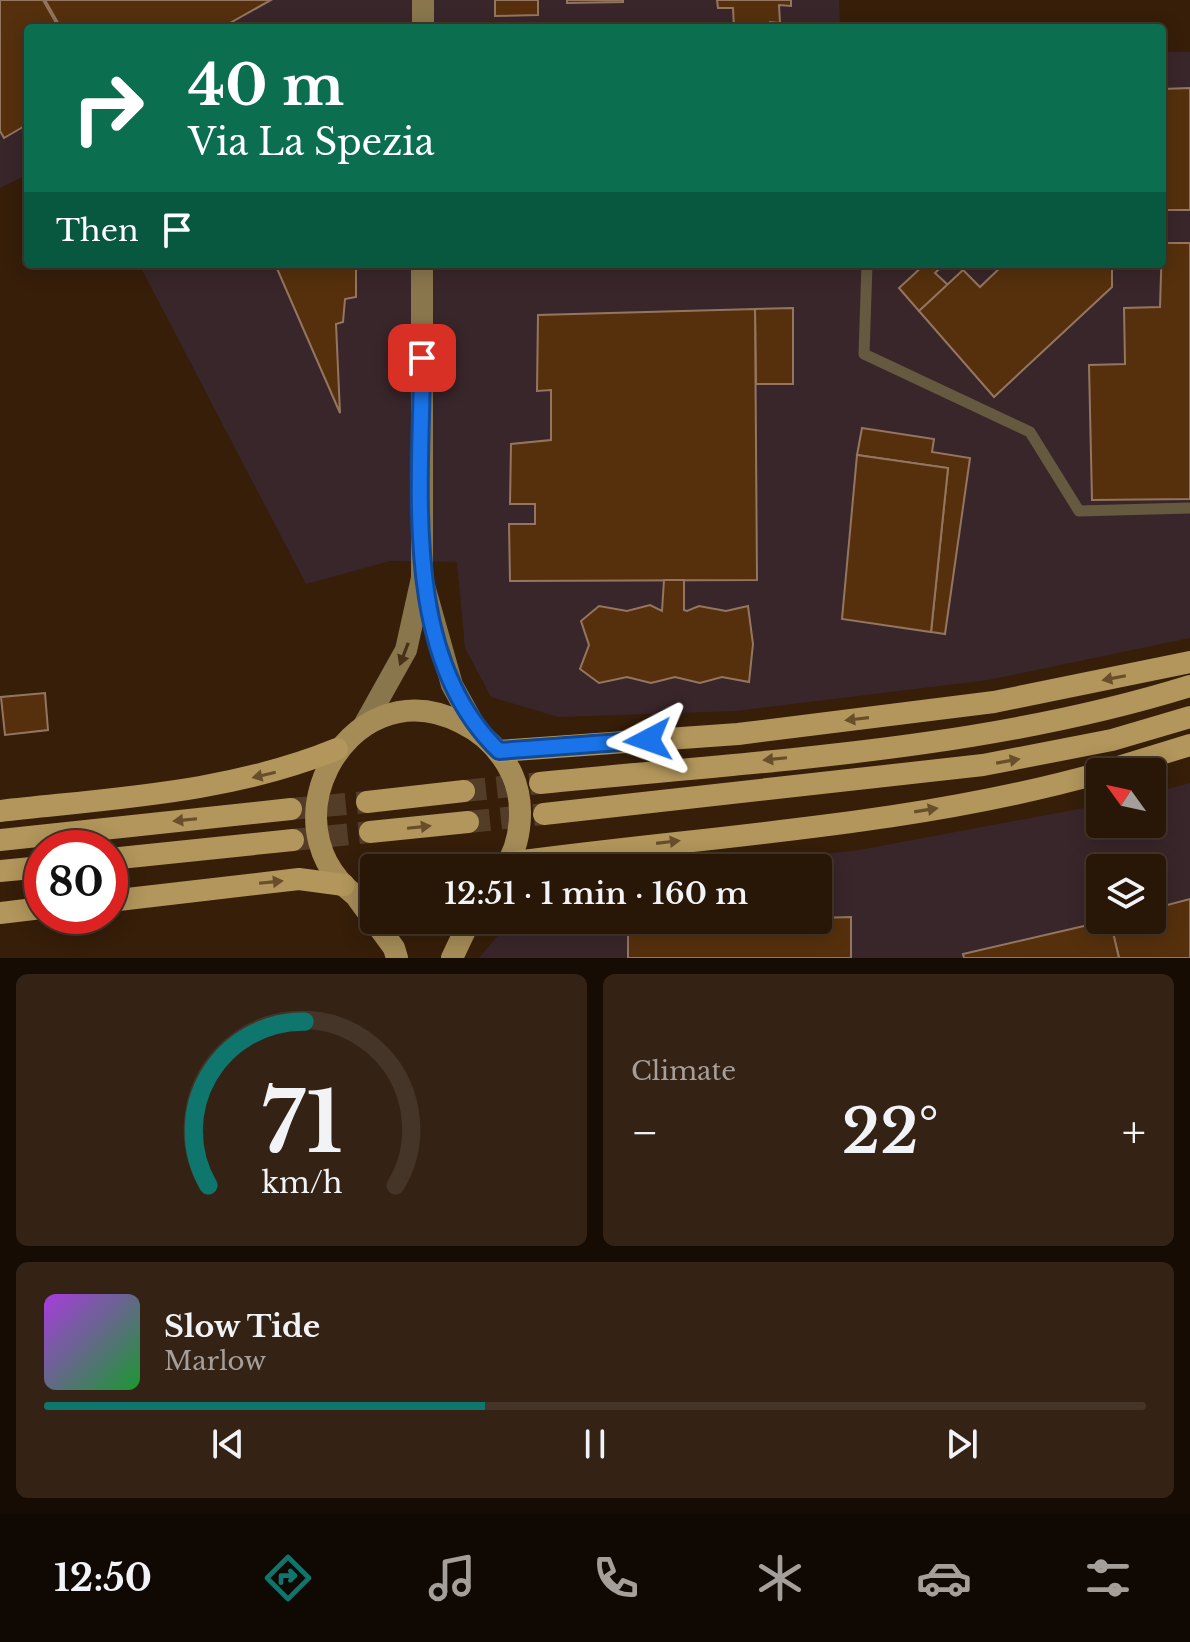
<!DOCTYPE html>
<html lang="en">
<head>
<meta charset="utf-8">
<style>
	body { margin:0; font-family:"Libre Baskerville",serif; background:#342315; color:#f1f3f6; height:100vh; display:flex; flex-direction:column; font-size:30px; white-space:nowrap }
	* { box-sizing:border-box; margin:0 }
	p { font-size:26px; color:#a59f9b }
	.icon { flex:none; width:44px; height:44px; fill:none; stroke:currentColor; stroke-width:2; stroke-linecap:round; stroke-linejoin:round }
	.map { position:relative; height:958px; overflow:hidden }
	.drawer { display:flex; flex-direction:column; gap:16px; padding:16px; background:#160c04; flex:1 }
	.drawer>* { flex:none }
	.banner { position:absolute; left:24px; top:24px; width:1142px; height:244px; border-radius:8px; box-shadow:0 4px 20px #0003,0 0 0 2px #443528; background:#0b6e4f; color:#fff; overflow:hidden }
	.needle { width:52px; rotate:303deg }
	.controls { position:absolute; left:1086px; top:758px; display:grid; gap:16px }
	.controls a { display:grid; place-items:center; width:80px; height:80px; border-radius:8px; background:#281607; box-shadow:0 4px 20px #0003,0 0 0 2px #443528; font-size:40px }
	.speed { position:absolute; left:24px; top:830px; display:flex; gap:16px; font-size:40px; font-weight:700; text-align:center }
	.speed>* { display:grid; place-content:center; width:104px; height:104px; border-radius:50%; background:#281607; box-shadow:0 4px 20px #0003,0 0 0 2px #443528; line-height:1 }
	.speed .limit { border:12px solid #d22; background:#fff; color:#111 }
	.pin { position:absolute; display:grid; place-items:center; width:68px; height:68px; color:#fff; margin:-34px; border-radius:16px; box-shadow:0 4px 12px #0006 }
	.me { position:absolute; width:88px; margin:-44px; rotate:266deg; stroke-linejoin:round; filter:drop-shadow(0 0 6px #0008) }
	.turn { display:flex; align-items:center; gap:28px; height:168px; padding:0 32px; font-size:36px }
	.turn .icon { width:104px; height:104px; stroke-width:2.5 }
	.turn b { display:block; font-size:56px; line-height:68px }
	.then { display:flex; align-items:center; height:76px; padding:0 32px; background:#0003; gap:16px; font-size:30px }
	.big { font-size:60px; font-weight:600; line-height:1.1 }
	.drawer .tile { flex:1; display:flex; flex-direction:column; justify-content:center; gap:12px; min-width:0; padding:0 28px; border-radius:12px; background:#342315 }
	.drawer .dial { align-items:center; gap:0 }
	.dial svg { height:208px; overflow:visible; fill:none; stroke:#443528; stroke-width:7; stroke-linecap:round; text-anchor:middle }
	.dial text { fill:#f1f3f6; stroke:none }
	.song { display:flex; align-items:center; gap:24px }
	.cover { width:96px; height:96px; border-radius:12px; background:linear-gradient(135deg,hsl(280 70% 55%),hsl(130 70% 35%)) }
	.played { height:8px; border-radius:4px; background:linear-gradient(90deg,#0f766e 40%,#443528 40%) }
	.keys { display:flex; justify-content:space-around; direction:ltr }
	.heat { display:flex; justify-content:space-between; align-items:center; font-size:44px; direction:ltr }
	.drawer .tiles { flex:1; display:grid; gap:16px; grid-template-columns:1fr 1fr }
	.tile:last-child { grid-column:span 2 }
	.trip { position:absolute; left:360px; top:854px; width:472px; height:80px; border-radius:8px; background:#281607; box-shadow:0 4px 20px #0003,0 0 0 2px #443528; font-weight:600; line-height:80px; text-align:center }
	.tab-bar { display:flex; height:128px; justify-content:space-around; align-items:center; background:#100903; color:#a59f9b }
	.tab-bar .icon { width:56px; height:56px }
	.tab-bar .active { color:#0f766e }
	.tab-bar b { font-size:36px; color:#f1f3f6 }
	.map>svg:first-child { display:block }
	.commercial { fill:#39262a; fill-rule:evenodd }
	.building { fill:#56300d; stroke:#947660; stroke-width:2 }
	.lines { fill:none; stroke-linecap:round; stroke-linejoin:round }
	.trunk-tunnel { stroke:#533c28; stroke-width:22; stroke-dasharray:22 11; stroke-linecap:butt }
	.service { stroke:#655940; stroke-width:11 }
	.secondary { stroke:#89764d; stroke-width:22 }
	.primary { stroke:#a58c57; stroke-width:22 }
	.trunk { stroke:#b2965b; stroke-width:22 }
	.oneway { fill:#483118 }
	.oneway2 { fill:#684e2a }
	.route-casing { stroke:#114b97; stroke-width:20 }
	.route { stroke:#1a73e8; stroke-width:14 }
</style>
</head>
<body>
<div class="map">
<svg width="1190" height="958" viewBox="0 0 1190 958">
	<rect width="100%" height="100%" fill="#361e09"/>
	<g class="commercial">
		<polygon points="0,0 839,0 840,28 28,28 28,174 0,188"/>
		<polygon points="1162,52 1190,52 1190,638 988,680 735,711 558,717 491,697 465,648 457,562 390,561 306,584 139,264 1162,264"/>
		<path d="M 1190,783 L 1190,958 L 479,958 L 511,920 L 818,920 L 818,868 L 691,868 L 859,850 L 1100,805 L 1100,824 L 1152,824 L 1152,793 ZM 1100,868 L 1152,868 L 1152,920 L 1100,920 Z"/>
	</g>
	<g class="building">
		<polygon points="0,0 43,0 59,28 28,28 28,124 4,138 0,131"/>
		<polygon points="45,0 271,0 221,28 61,28"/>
		<polygon points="495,0 538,0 538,15 495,16"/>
		<polygon points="567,0 623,0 623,2 567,3"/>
		<polygon points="717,0 791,0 791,6 779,5 780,23 770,22 770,28 734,28 733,8 718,8"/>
		<polygon points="1190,88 1190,210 1162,210 1162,89"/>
		<polygon points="1162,243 1190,243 1190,499 1092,500 1089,365 1125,364 1124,308 1160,307"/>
		<polygon points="275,264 356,264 356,297 345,299 343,322 336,324 340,413"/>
		<polygon points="925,264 944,264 935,273 948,285 919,311 899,288"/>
		<polygon points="1004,264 1112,264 1112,287 994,397 919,311 963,270 980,287"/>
		<polygon points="793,308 793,384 756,384 755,309"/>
		<polygon points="755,309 757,580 510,581 509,524 535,524 535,504 510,504 511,444 551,440 551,390 537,391 538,315"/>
		<polygon points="862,428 934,439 932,452 970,458 945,634 931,632 948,468 857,455"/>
		<polygon points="857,455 948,468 931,632 842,619"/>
		<polygon points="664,580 684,580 684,610 687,611 699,606 726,611 748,606 753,644 749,682 722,677 700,683 675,677 651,683 627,677 599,683 580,669 589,645 581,621 599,606 627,611 650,605 662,611"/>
		<polygon points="45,693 48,730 5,735 1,697"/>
		<polygon points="1190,899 1190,958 1119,958 1110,920 1152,920 1152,909"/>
		<polygon points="851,917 851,958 628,958 628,923"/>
		<polygon points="1110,920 1119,958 964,958 963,954"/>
	</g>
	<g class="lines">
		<g class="trunk-tunnel">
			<polyline points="464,791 540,783"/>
			<polyline points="291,809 367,802"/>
			<polyline points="468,822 544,814"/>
			<polyline points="293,840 370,832"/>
		</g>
		<polyline class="service" points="867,264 864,354 1030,432 1079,511 1190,508"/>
		<g class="secondary">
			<polyline points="423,28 423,0"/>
			<polyline points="423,582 452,685 477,730"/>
			<polyline points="363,727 406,650 422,578 422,264"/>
		</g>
		<g class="primary">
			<polyline points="358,899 394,948 397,958"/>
			<path d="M 374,907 C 251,843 345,662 462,723 C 485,734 501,751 512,774 C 525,802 522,844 504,868"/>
			<polyline points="452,958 470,920"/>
		</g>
		<g class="trunk">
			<polyline points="499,751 738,734 994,702 1190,662"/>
			<polyline points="1102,772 1190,745"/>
			<path d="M 540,783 C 757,761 981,751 1190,686"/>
			<polyline points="367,802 464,791"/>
			<path d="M 0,811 C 114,798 230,793 337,749"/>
			<polyline points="544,814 983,765 1112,740 1190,717"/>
			<polyline points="370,832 468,822"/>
			<polyline points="0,840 291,809"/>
			<polyline points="110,859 293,840"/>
			<path d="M 508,863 C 705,836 907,827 1100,773"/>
			<polyline points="0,871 42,867"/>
			<polyline points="110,901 299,879 344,885"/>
			<polyline points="0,913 42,908"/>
		</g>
	</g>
	<defs><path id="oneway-solid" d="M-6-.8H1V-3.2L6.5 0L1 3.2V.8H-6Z" transform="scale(2)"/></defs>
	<use class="oneway" href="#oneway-solid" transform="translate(404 654) rotate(111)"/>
	<g class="oneway2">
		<use href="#oneway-solid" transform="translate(1114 678) rotate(169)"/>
		<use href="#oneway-solid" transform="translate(857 719) rotate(173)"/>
		<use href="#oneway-solid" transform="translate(775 759) rotate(174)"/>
		<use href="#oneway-solid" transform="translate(1008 761) rotate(-10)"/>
		<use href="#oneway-solid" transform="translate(264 775) rotate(167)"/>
		<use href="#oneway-solid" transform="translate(926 810) rotate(-9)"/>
		<use href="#oneway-solid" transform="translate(185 820) rotate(174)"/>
		<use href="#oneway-solid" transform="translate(419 827) rotate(-6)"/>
		<use href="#oneway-solid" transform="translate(668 842) rotate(-7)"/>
		<use href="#oneway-solid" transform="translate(271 882) rotate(-6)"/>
	</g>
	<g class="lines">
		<defs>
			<path id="route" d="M 422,358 C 422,484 399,655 499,751 L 648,740"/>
		</defs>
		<use href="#route" class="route-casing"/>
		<use href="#route" class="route"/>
	</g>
</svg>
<div class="controls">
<a><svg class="needle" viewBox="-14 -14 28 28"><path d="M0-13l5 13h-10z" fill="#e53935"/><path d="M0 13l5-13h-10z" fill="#a59f9b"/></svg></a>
<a><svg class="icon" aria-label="layers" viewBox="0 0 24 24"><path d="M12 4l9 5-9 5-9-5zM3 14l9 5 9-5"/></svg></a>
</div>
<div class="speed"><div class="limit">80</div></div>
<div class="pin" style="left:422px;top:358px;background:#d93025"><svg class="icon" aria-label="arrive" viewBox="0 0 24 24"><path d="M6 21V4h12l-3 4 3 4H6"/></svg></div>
<svg class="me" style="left:648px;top:740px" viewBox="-20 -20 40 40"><path d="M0-17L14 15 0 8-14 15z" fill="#1a73e8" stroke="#fff" stroke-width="4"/></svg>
<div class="trip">12:51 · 1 min · 160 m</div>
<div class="banner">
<div class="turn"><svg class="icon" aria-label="right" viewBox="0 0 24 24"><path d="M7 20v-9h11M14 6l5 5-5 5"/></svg><div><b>40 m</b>Via La Spezia</div></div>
<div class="then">Then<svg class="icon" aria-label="arrive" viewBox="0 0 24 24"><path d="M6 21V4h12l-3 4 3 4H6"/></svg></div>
</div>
</div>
<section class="drawer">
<div class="tiles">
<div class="tile dial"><svg viewBox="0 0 100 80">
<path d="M14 69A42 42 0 1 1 86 69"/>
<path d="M14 69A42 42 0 0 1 51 6" stroke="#0f766e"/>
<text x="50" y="56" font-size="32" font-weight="700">71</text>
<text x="50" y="72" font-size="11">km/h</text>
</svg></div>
<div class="tile"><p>Climate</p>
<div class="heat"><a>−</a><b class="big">22°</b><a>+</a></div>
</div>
<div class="tile">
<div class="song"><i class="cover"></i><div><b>Slow Tide</b><p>Marlow</p></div></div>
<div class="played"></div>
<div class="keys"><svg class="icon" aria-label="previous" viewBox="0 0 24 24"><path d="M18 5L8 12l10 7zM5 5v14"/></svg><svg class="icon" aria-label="pause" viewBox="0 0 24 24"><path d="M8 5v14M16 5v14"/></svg><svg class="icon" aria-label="next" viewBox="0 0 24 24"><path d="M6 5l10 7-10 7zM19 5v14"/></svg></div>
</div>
</div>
</section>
<nav class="tab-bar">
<b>12:50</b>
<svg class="icon active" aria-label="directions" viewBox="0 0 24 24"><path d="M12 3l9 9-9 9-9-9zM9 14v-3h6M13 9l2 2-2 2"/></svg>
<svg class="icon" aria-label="music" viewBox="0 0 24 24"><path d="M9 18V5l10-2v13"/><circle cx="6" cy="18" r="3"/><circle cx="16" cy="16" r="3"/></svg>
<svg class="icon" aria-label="phone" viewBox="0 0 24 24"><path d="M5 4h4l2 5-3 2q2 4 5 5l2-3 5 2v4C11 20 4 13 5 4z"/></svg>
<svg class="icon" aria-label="climate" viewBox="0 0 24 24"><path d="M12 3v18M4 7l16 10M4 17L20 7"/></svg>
<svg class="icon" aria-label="car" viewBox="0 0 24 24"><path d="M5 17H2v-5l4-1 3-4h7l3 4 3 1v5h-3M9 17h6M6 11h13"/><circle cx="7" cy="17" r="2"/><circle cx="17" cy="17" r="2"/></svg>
<svg class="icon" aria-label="filters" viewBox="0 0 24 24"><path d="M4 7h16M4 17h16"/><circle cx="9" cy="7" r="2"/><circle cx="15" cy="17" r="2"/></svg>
</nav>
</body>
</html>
